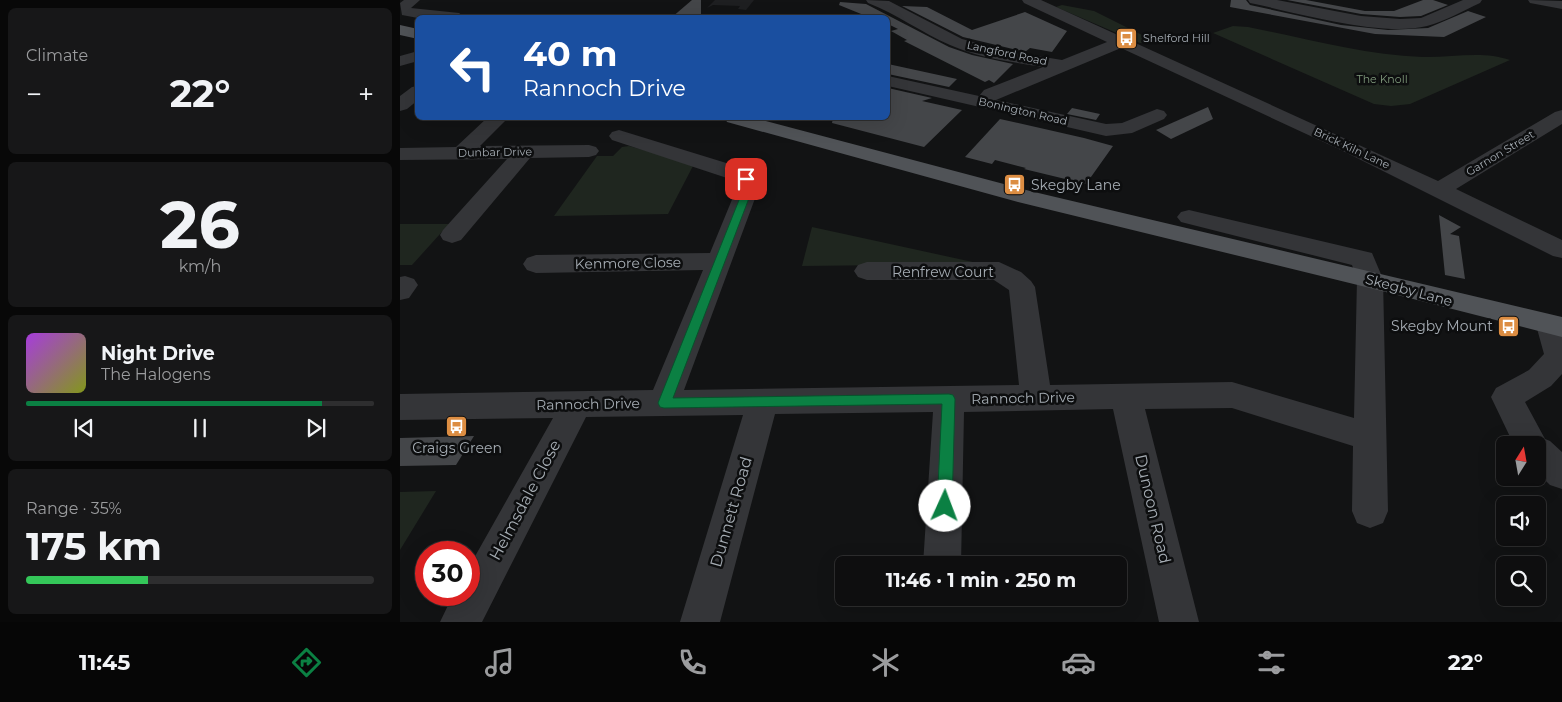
<!DOCTYPE html>
<html lang="en">
<head>
<meta charset="utf-8">
<style>
	body { margin:0; font-family:Montserrat,sans-serif; background:#171718; color:#f1f3f6; height:100vh; display:flex; flex-direction:column; font-size:19px; white-space:nowrap }
	* { box-sizing:border-box; margin:0 }
	p { font-size:16px; color:#9b9c9e }
	.icon { flex:none; width:28px; height:28px; fill:none; stroke:currentColor; stroke-width:2; stroke-linecap:round; stroke-linejoin:round }
	.map { position:relative; flex:1; overflow:hidden }
	.side { display:flex; flex-direction:column; gap:8px; padding:8px; background:#080808; width:400px }
	.side>* { flex:none }
	.banner { position:absolute; left:15px; top:15px; width:475px; height:105px; border-radius:8px; box-shadow:0 5px 20px #0002,0 0 0 1px #2e2e2f; background:#1a4fa0; color:#fff; overflow:hidden }
	.needle { width:32px; rotate:11deg }
	.fabs { position:absolute; left:1096px; top:436px; display:grid; gap:10px }
	.fabs a { display:grid; place-items:center; width:50px; height:50px; border-radius:8px; background:#0e0e0f; box-shadow:0 5px 20px #0002,0 0 0 1px #2e2e2f; font-size:25px }
	.speed { position:absolute; left:15px; top:541px; display:flex; gap:10px; font-size:25px; font-weight:700; text-align:center }
	.speed>* { display:grid; place-content:center; width:65px; height:65px; border-radius:50%; background:#0e0e0f; box-shadow:0 5px 20px #0002,0 0 0 1px #2e2e2f; line-height:1 }
	.speed .limit { border:8px solid #d22; background:#fff; color:#111 }
	.pin { position:absolute; display:grid; place-items:center; width:42px; height:42px; color:#fff; margin:-21px; border-radius:10px; box-shadow:0 2px 8px #0006 }
	.me { position:absolute; width:55px; margin:-28px; rotate:2deg; stroke-linejoin:round; filter:drop-shadow(0 0 4px #0008) }
	.turn { display:flex; align-items:center; gap:18px; height:105px; padding:0 25px; font-size:22px }
	.turn .icon { width:65px; height:65px; stroke-width:2.5 }
	.turn b { display:block; font-size:35px; line-height:42px }
	.big { font-size:38px; font-weight:700; line-height:1.1 }
	.side .tile { flex:1; display:flex; flex-direction:column; justify-content:center; gap:8px; min-width:0; padding:0 18px; border-radius:8px; background:#171718 }
	.side .dial { align-items:center; gap:0 }
	.dial b { font-size:65px; line-height:1 }
	.song { display:flex; align-items:center; gap:15px }
	.cover { width:60px; height:60px; border-radius:8px; background:linear-gradient(135deg,hsl(280 70% 55%),hsl(70 70% 35%)) }
	.played { height:5px; border-radius:2px; background:linear-gradient(90deg,#0b8043 85%,#2e2e2f 85%) }
	.keys { display:flex; justify-content:space-around; direction:ltr }
	.heat { display:flex; justify-content:space-between; align-items:center; font-size:28px; direction:ltr }
	.charge { height:8px; border-radius:4px; background:linear-gradient(90deg,#34c759 35%,#2e2e2f 0) }
	.trip { position:absolute; left:435px; top:556px; width:292px; height:50px; border-radius:8px; background:#0e0e0f; box-shadow:0 5px 20px #0002,0 0 0 1px #2e2e2f; font-weight:700; line-height:50px; text-align:center }
	.menu { display:flex; height:80px; justify-content:space-around; align-items:center; background:#060606; color:#9b9c9e }
	.menu .icon { width:35px; height:35px }
	.menu .active { color:#0b8043 }
	.menu b { font-size:22px; color:#f1f3f6 }
	main { display:flex; flex:1; min-height:0 }
	.map>svg:first-child { display:block }
	.built { fill:#1e1f21 }
	.green { fill:#1f261f }
	.building { fill:#444649 }
	.lines { fill:none; stroke-linecap:round; stroke-linejoin:round }
	.minor { fill:#343538; fill-rule:evenodd }
	.major { fill:#505357; fill-rule:evenodd }
	.route { fill:#0b8043; stroke:#07532c }
	.labels { text-anchor:middle; dominant-baseline:central; stroke-width:5; stroke-linejoin:round; paint-order:stroke }
	.far-poi-label { font-size:11px; fill:#a5acb3; stroke:#0d0e0f; text-anchor:start }
	.far-street-label { font-size:11px; fill:#a5acb3; stroke:#0d0e0f }
	.far-park-label { font-size:11px; fill:#829c7e; stroke:#0d0e0f }
	.poi-label { font-size:14px; fill:#a5acb3; stroke:#0d0e0f; text-anchor:start }
	.street-label { font-size:14px; fill:#a5acb3; stroke:#0d0e0f }
	.near-street-label { font-size:16px; fill:#a5acb3; stroke:#0d0e0f }
</style>
</head>
<body>
<main>
<section class="side">
<div class="tile"><p>Climate</p>
<div class="heat"><a>−</a><b class="big">22°</b><a>+</a></div>
</div>
<div class="tile dial"><b>26</b><p>km/h</p></div>
<div class="tile">
<div class="song"><i class="cover"></i><div><b>Night Drive</b><p>The Halogens</p></div></div>
<div class="played"></div>
<div class="keys"><svg class="icon" aria-label="previous" viewBox="0 0 24 24"><path d="M18 5L8 12l10 7zM5 5v14"/></svg><svg class="icon" aria-label="pause" viewBox="0 0 24 24"><path d="M8 5v14M16 5v14"/></svg><svg class="icon" aria-label="next" viewBox="0 0 24 24"><path d="M6 5l10 7-10 7zM19 5v14"/></svg></div>
</div>
<div class="tile"><p>Range · 35%</p><b class="big">175 km</b><div class="charge"></div></div>
</section>
<div class="map">
<svg width="1162" height="622" viewBox="0 0 1162 622">
	<rect width="100%" height="100%" fill="#121314"/>
	<polygon class="built" points="315,0 354,0 346,10 338,9 340,6 313,5 307,8"/>
	<g class="green">
		<polygon points="662,5 694,11 748,38 749,43 740,43 656,7"/>
		<path d="M 833,26 L 848,27 C 905,38 964,55 1022,57 C 1051,58 1082,50 1110,60 L 1010,104 L 991,106 L 974,104 L 813,33 Z"/>
		<polygon points="229,146 294,164 268,214 154,216 197,156 213,156 222,147"/>
		<polygon points="0,224 49,224 12,265 0,265"/>
		<polygon points="412,227 582,264 402,266"/>
		<polygon points="36,491 0,550 0,492"/>
	</g>
	<g class="building">
		<polygon points="292,0 301,0 301,18 271,18"/>
		<polygon points="831,0 846,0 850,5 941,25 988,30 1028,28 1068,11 1086,17 1044,37 975,34 830,7"/>
		<polygon points="887,0 906,0 965,11 994,11 1023,0 1033,0 1048,5 1021,16 1000,17 961,14"/>
		<polygon points="440,2 466,4 549,47 572,55 613,64 594,83 589,80 585,82 504,41 507,40 491,31 498,29 488,24 488,18 471,18 439,5"/>
		<polygon points="502,6 527,7 572,30 625,12 667,31 652,52 630,48 625,52 563,37"/>
		<polygon points="488,64 557,79 549,87 488,74"/>
		<polygon points="488,88 532,98 522,101 562,110 524,147 432,123 433,118 488,118"/>
		<polygon points="808,107 813,119 771,139 756,130"/>
		<polygon points="672,108 700,114 696,120 667,114"/>
		<polygon points="600,119 684,138 713,146 686,184 624,169 626,168 595,160 592,164 565,157"/>
		<polygon points="1039,215 1061,227 1050,234 1059,236 1065,279 1045,275"/>
		<polygon points="74,436 56,465 0,466 0,438"/>
	</g>
	<g class="lines">
		<g class="minor">
			<polygon points="4,0 20,0 11,8 59,13 66,18 18,18 2,15 0,3"/>
			<path d="M 466,0 L 489,1 L 562,39 L 607,51 L 662,60 L 707,42 L 624,3 L 622,0 L 641,0 L 1038,181 L 1155,112 L 1162,110 L 1162,124 L 1056,189 L 1162,240 L 1162,258 L 1153,256 L 943,151 L 721,48 L 596,100 L 706,124 L 722,123 L 757,109 L 764,111 L 767,115 L 764,119 L 732,133 L 706,136 L 488,86 L 488,76 L 579,96 L 584,90 L 643,67 C 612,62 579,58 550,45 C 522,33 497,14 468,3 Z"/>
			<path d="M 848,0 L 877,0 L 961,16 L 1000,19 L 1021,18 L 1063,0 L 1082,0 L 1080,3 C 1063,11 1045,21 1027,26 C 983,37 901,14 855,4 L 850,3 Z"/>
			<polygon points="1128,0 1162,1 1162,9 1130,3"/>
			<polygon points="18,51 18,61 0,66 0,56"/>
			<polygon points="18,86 18,100 7,109 0,111 0,96 12,87"/>
			<polygon points="87,118 108,118 80,146 189,145 196,147 199,151 196,155 189,157 130,158 61,240 52,243 43,240 40,235 43,230 107,159 0,160 0,148 56,147"/>
			<polygon points="219,130 349,170 360,185 284,390 619,385 609,290 594,280 467,280 458,277 454,271 458,265 467,262 599,262 621,272 631,281 635,287 650,385 832,382 954,418 957,279 952,265 781,222 777,217 781,212 789,210 972,253 983,279 988,511 983,523 970,528 957,523 952,511 953,446 832,408 745,409 799,622 759,622 713,409 564,412 561,565 523,565 533,412 375,414 320,622 280,622 343,415 186,417 82,622 40,622 53,595 69,595 69,567 153,418 0,420 0,394 253,390 303,270 136,273 127,270 123,264 127,258 136,255 310,253 338,185 333,180 212,140 209,136 212,132"/>
			<polygon points="5,276 14,279 18,285 9,298 0,300 0,277"/>
			<polygon points="1150,315 1160,318 1162,321 1162,374 1151,386 1125,402 1145,439 1150,441 1162,452 1162,489 1150,485 1138,473 1138,445 1114,445 1091,397 1096,388 1129,370 1144,354 1136,325 1140,318"/>
		</g>
		<g class="major">
			<polygon points="0,25 18,29 18,39 0,35"/>
			<polygon points="325,118 354,118 630,191 1162,317 1162,337 970,288 618,202 327,122"/>
		</g>
	</g>
	<polygon class="route" points="346,176 350,177 354,185 273,398 549,394 553,395 555,399 552,506 550,511 545,513 539,511 537,506 542,404 264,408 260,407 258,403 345,185 342,179"/>
	<defs>
		<symbol id="bus-square" viewBox="-11 -11 22 22"><rect x="-9" y="-9" width="18" height="18" rx="4" fill="#dc8d42" stroke="#0d0e0f"/><path d="M-5-6H5V4H4V6H2V4H-2V6H-4V4H-5ZM-3.5-4V0h7V-4ZM-3.5 1.2v1.5H-2V1.2ZM2 1.2v1.5H3.5V1.2Z" fill="#fff"/></symbol>
	</defs>
	<g fill-rule="evenodd">
		<use href="#bus-square" x="714" y="26" width="25" height="25"/>
		<use href="#bus-square" x="602" y="172" width="25" height="25"/>
		<use href="#bus-square" x="1096" y="314" width="25" height="25"/>
		<use href="#bus-square" x="44" y="414" width="25" height="25"/>
	</g>
	<g class="labels">
		<g class="far-poi-label">
			<text x="743" y="38">Shelford Hill</text>
		</g>
		<g class="far-street-label">
			<text transform="translate(607 53) rotate(12)">Langford Road</text>
			<text transform="translate(623 111) rotate(13)">Bonington Road</text>
			<text transform="translate(952 148) rotate(25)">Brick Kiln Lane</text>
			<text transform="translate(95 152) rotate(-1)">Dunbar Drive</text>
			<text transform="translate(1100 153) rotate(-31)">Garnon Street</text>
		</g>
		<g class="far-park-label">
			<text x="982" y="79">The Knoll</text>
		</g>
		<g class="poi-label">
			<text x="631" y="185">Skegby Lane</text>
			<text x="1093" y="326" text-anchor="end">Skegby Mount</text>
			<text x="57" y="448" text-anchor="middle">Craigs Green</text>
		</g>
		<g class="street-label">
			<text transform="translate(228 263) rotate(-1)">Kenmore Close</text>
			<text x="543" y="272">Renfrew Court</text>
			<text transform="translate(1009 290) rotate(15)">Skegby Lane</text>
			<text transform="translate(623 398) rotate(-1)">Rannoch Drive</text>
			<text transform="translate(188 404) rotate(-1)">Rannoch Drive</text>
		</g>
		<g class="near-street-label">
			<text transform="translate(125 500) rotate(-62)">Helmsdale Close</text>
			<text transform="translate(753 509) rotate(77)">Dunoon Road</text>
			<text transform="translate(331 512) rotate(-74)">Dunnett Road</text>
		</g>
	</g>
</svg>
<div class="fabs">
<a><svg class="needle" viewBox="-14 -14 28 28"><path d="M0-13l5 13h-10z" fill="#e53935"/><path d="M0 13l5-13h-10z" fill="#9b9c9e"/></svg></a>
<a><svg class="icon" aria-label="sound" viewBox="0 0 24 24"><path d="M4 9h4l5-4v14l-5-4H4zM17 9q2 3 0 6"/></svg></a>
<a><svg class="icon" aria-label="search" viewBox="0 0 24 24"><circle cx="10" cy="10" r="6"/><path d="M15 15l6 6"/></svg></a>
</div>
<div class="speed"><div class="limit">30</div></div>
<div class="pin" style="left:346px;top:179px;background:#d93025"><svg class="icon" aria-label="arrive" viewBox="0 0 24 24"><path d="M6 21V4h12l-3 4 3 4H6"/></svg></div>
<svg class="me" style="left:545px;top:506px" viewBox="-20 -20 40 40"><circle r="19" fill="#fff"/><path d="M0-13L10 11 0 6-10 11z" fill="#0b8043"/></svg>
<div class="trip">11:46 · 1 min · 250 m</div>
<div class="banner">
<div class="turn"><svg class="icon" aria-label="left" viewBox="0 0 24 24"><path d="M17 20v-9H6M10 6l-5 5 5 5"/></svg><div><b>40 m</b>Rannoch Drive</div></div>
</div>
</div>
</main>
<nav class="menu">
<b>11:45</b>
<svg class="icon active" aria-label="directions" viewBox="0 0 24 24"><path d="M12 3l9 9-9 9-9-9zM9 14v-3h6M13 9l2 2-2 2"/></svg>
<svg class="icon" aria-label="music" viewBox="0 0 24 24"><path d="M9 18V5l10-2v13"/><circle cx="6" cy="18" r="3"/><circle cx="16" cy="16" r="3"/></svg>
<svg class="icon" aria-label="phone" viewBox="0 0 24 24"><path d="M5 4h4l2 5-3 2q2 4 5 5l2-3 5 2v4C11 20 4 13 5 4z"/></svg>
<svg class="icon" aria-label="climate" viewBox="0 0 24 24"><path d="M12 3v18M4 7l16 10M4 17L20 7"/></svg>
<svg class="icon" aria-label="car" viewBox="0 0 24 24"><path d="M5 17H2v-5l4-1 3-4h7l3 4 3 1v5h-3M9 17h6M6 11h13"/><circle cx="7" cy="17" r="2"/><circle cx="17" cy="17" r="2"/></svg>
<svg class="icon" aria-label="filters" viewBox="0 0 24 24"><path d="M4 7h16M4 17h16"/><circle cx="9" cy="7" r="2"/><circle cx="15" cy="17" r="2"/></svg>
<b>22°</b>
</nav>
</body>
</html>
